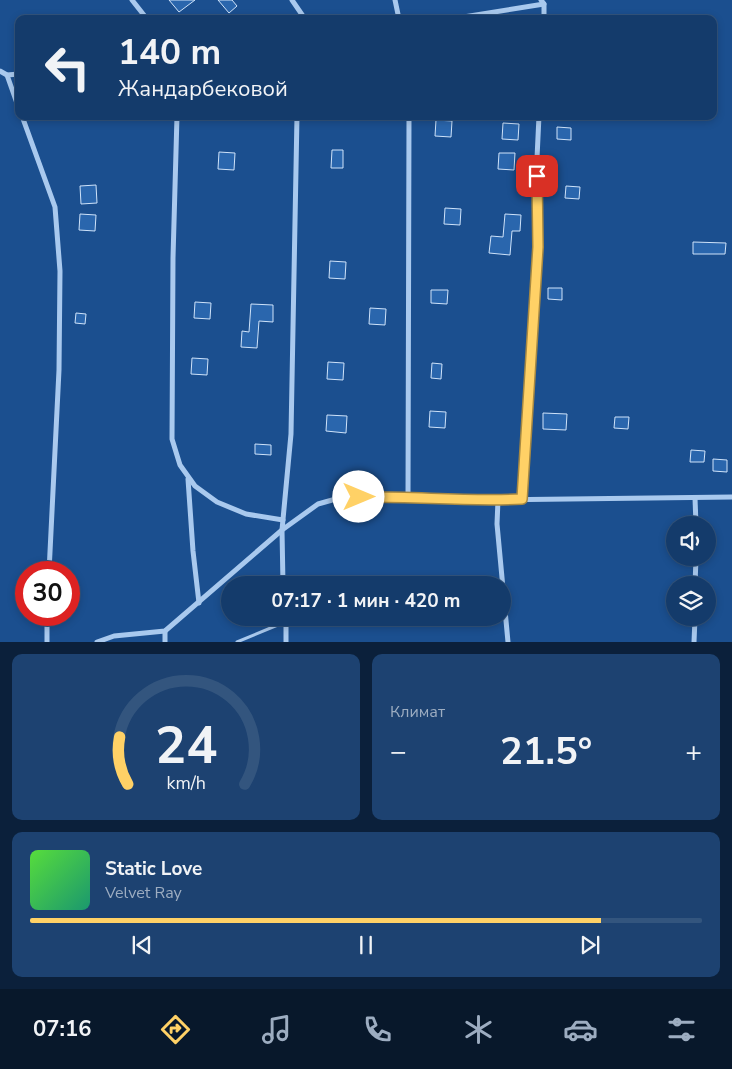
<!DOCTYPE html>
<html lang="ru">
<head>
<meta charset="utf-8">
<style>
	body { margin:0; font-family:"Nunito Sans",sans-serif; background:#1d4271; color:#f1f3f6; height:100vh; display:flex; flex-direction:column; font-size:19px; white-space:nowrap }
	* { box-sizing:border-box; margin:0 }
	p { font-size:16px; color:#9dadc1 }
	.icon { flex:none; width:28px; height:28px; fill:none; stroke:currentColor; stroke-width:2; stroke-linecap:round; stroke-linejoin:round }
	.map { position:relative; height:642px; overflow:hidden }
	.drawer { display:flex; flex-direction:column; gap:12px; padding:12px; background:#0b203b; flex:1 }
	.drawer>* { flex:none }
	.top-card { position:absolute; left:15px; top:15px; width:702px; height:105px; border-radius:10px; box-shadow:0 2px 8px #0003,0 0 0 1px #33557e; background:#143b6b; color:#f1f3f6; overflow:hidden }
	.fabs { position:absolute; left:666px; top:516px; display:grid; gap:10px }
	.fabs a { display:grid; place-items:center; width:50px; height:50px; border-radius:50%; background:#143b6b; box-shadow:0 2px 8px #0003,0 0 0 1px #33557e; font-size:25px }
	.speed { position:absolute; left:15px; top:561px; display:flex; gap:10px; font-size:25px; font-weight:700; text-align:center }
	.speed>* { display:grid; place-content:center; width:65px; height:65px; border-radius:50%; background:#143b6b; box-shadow:0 2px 8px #0003,0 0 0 1px #33557e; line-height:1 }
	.speed .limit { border:8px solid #d22; background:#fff; color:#111 }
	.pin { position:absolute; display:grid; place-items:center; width:42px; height:42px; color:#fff; margin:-21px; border-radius:10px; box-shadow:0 2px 8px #0006 }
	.me { position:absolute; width:55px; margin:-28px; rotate:90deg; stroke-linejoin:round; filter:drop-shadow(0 0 4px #0008) }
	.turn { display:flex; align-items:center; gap:18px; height:105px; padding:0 20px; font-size:22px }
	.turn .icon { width:65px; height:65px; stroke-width:2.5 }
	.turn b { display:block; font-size:35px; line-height:42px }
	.big { font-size:38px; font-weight:700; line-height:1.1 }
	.drawer .card { flex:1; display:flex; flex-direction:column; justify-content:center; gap:8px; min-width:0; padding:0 18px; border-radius:10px; background:#1d4271 }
	.drawer .dial { align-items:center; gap:0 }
	.dial svg { height:130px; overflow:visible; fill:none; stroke:#33557e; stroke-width:7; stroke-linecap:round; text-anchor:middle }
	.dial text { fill:#f1f3f6; stroke:none }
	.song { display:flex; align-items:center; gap:15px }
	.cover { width:60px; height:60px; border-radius:8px; background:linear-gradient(135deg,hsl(110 70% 55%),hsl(160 70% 35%)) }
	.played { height:5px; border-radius:2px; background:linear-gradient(90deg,#ffd166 85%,#33557e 85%) }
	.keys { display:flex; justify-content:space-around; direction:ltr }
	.heat { display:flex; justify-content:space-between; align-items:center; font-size:28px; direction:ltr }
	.drawer .tiles { flex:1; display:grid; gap:12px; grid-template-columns:1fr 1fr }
	.card:last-child { grid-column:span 2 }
	.trip { position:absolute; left:221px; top:576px; width:290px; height:50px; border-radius:25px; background:#143b6b; box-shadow:0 2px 8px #0003,0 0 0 1px #33557e; font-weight:700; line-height:50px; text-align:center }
	.tabs { display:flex; height:80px; justify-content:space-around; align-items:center; background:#08182b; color:#9dadc1 }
	.tabs .icon { width:35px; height:35px }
	.tabs .on { color:#ffd166 }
	.tabs b { font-size:22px; color:#f1f3f6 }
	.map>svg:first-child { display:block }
	.building { fill:#2a66ad; stroke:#cfe3fa }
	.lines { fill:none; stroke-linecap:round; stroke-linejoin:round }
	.service { stroke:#a9c9ee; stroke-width:3 }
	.minor { stroke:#a9c9ee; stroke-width:5 }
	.route-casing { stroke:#a68842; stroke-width:12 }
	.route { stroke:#ffd166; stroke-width:9 }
</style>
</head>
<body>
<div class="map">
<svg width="732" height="642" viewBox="0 0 732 642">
	<rect width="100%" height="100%" fill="#1b4f8f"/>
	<g class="building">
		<polygon points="169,0 195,0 179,12"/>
		<polygon points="218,0 232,0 237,6 229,13"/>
		<polygon points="436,120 452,121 451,137 435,136"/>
		<polygon points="503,123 519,124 518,140 502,139"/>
		<polygon points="557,127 571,128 571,140 557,139"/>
		<polygon points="332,150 343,150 343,168 331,168"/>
		<polygon points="219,152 235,153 234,170 218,169"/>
		<polygon points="499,153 515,153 514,170 498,169"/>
		<polygon points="96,185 97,203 81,204 80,186"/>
		<polygon points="566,186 580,187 579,199 565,198"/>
		<polygon points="445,208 461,209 460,225 444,224"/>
		<polygon points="80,214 96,215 95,231 79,230"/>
		<polygon points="505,214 521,215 520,231 512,231 510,255 489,253 491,236 503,237"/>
		<polygon points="693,242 726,243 725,254 693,254"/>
		<polygon points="330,261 346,262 345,279 329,278"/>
		<polygon points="548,288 562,288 562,300 548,299"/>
		<polygon points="431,290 448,290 447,304 431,303"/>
		<polygon points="195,302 211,303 210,319 194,318"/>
		<polygon points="251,304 273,305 273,322 259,321 257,348 241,347 242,331 249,332"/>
		<polygon points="370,308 386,309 385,325 369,324"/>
		<polygon points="76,313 86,314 85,324 75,323"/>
		<polygon points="192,358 208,359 207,375 191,374"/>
		<polygon points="328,362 344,363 343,380 327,379"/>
		<polygon points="432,363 442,364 441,379 431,378"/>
		<polygon points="430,411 446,412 445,428 429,427"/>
		<polygon points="543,413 567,414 566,430 543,429"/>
		<polygon points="327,415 347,416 346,433 326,431"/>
		<polygon points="615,417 629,417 628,429 614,428"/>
		<polygon points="255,444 271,445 271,455 255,454"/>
		<polygon points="691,450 705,451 704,462 690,462"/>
		<polygon points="713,459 727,460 727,472 713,471"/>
	</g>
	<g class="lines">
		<polyline class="service" points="237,642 285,622"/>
		<g class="minor">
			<polyline points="132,0 147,19"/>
			<polyline points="292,0 305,19"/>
			<polyline points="395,0 399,19"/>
			<polyline points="541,0 544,4 544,19"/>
			<polyline points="451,19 544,4"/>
			<polyline points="0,71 7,75 19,74"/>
			<polyline points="7,75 19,109"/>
			<polyline points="22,116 55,207 60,271 59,370 49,572"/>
			<polyline points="177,116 173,258 172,439 180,465 195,486 217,502 246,514 283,520"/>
			<polyline points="188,479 193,551 199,603"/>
			<polyline points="408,497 409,116"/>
			<polyline points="695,498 696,525"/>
			<polyline points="522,499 538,247 537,158 539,116"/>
			<polyline points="498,500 497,524 508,642"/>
			<polyline points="283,585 282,530 291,434 297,116"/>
			<polyline points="695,585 696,558"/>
			<polyline points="47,642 47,615"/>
			<polyline points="97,642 114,636 165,631 282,530 318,504 343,497 408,497 498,500 732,497"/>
			<polyline points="165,642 165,631"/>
			<polyline points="286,642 286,618"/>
			<polyline points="694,642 695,618"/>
		</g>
	</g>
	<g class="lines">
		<defs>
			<path id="route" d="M 359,497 C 414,496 468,502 522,499 L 538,247 L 537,176"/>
		</defs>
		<use href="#route" class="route-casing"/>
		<use href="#route" class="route"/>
	</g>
</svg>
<div class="fabs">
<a><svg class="icon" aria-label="sound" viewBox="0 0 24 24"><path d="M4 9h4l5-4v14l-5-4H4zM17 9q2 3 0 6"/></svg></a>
<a><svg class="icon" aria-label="layers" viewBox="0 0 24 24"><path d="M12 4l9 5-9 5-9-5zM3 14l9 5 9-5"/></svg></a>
</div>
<div class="speed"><div class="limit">30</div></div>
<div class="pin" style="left:537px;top:176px;background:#d93025"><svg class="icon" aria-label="arrive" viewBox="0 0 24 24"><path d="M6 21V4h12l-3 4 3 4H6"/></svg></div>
<svg class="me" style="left:359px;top:497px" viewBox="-20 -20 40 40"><circle r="19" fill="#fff"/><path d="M0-13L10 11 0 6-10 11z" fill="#ffd166"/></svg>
<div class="trip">07:17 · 1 мин · 420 m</div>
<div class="top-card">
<div class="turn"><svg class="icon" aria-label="left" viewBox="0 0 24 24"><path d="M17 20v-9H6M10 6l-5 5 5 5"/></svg><div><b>140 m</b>Жандарбековой</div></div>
</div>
</div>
<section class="drawer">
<div class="tiles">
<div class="card dial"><svg viewBox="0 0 100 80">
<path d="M14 69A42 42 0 1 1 86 69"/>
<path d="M14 69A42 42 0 0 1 9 40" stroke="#ffd166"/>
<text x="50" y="56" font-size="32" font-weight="700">24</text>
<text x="50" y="72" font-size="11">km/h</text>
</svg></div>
<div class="card"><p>Климат</p>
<div class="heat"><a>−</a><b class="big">21.5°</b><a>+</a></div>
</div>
<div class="card">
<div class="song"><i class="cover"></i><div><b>Static Love</b><p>Velvet Ray</p></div></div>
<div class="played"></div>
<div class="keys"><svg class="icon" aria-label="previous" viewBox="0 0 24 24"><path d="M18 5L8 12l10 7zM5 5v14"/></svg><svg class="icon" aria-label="pause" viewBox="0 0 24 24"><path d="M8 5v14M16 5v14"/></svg><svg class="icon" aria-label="next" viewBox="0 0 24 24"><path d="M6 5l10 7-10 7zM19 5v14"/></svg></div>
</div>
</div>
</section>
<nav class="tabs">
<b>07:16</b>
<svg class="icon on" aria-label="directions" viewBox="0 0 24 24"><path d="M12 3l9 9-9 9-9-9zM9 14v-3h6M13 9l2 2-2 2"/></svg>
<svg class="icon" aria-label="music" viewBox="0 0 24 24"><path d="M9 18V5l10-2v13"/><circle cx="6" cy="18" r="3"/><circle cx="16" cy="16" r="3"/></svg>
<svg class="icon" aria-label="phone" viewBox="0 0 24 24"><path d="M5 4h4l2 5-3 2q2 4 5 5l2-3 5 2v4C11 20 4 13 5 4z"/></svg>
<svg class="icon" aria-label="climate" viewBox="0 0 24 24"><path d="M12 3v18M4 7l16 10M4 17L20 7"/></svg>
<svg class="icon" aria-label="car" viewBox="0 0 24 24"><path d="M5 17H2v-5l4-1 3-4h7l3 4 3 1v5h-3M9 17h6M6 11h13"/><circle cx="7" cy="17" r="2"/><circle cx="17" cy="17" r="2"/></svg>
<svg class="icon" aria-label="filters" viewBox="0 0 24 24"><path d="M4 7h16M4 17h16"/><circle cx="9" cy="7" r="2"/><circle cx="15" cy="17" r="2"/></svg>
</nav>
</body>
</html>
